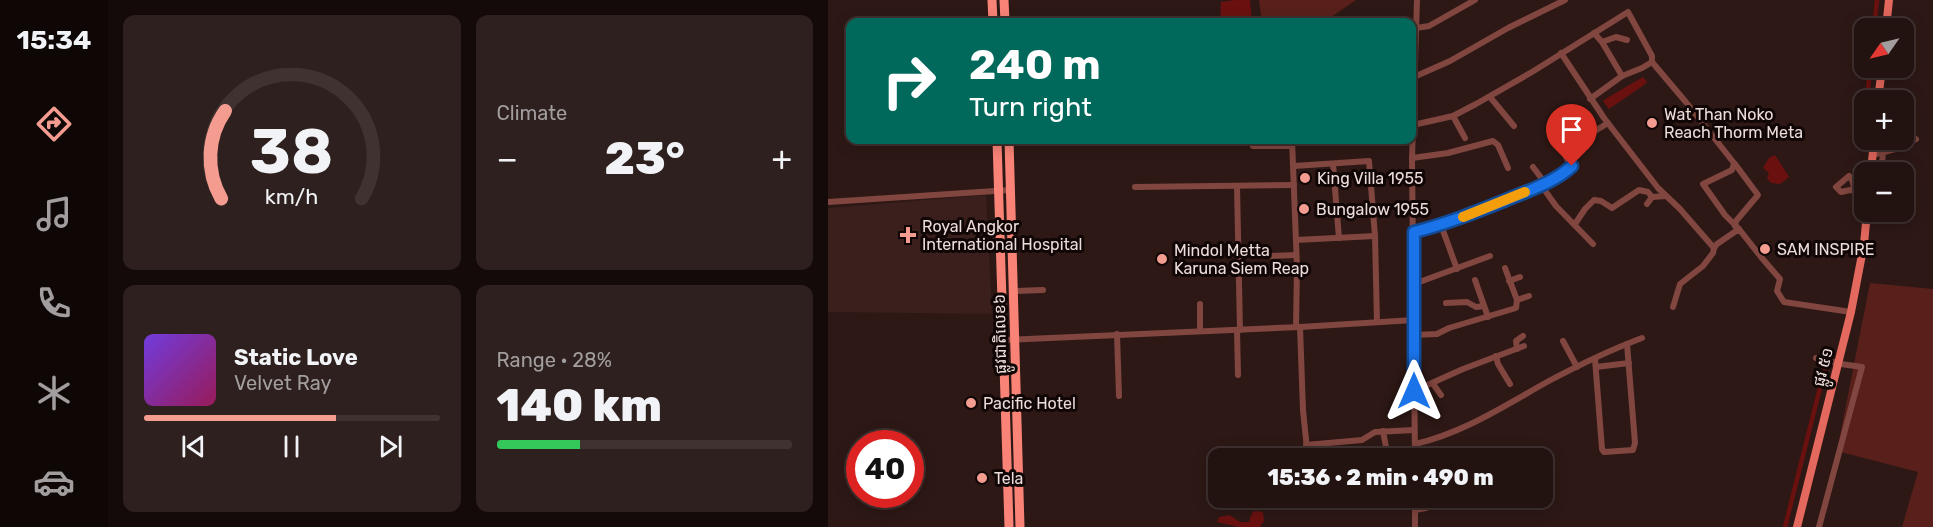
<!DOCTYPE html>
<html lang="en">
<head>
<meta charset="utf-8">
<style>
	body { margin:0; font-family:Rubik,"Noto Sans Khmer",sans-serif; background:#2e201e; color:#f1f3f6; height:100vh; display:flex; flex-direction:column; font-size:22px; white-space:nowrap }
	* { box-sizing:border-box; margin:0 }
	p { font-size:20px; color:#a29e9f }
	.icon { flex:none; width:33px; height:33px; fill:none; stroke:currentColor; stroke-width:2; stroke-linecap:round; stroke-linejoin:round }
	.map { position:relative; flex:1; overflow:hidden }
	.sheet { display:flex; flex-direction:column; gap:15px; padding:15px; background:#130a09; width:720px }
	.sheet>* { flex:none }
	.guide { position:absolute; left:18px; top:18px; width:570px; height:126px; border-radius:12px; box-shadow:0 3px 15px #0003,0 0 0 2px #3f3230; background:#00695c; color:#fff; overflow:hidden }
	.needle { width:39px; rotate:236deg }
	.buttons { position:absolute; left:1026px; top:18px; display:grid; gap:12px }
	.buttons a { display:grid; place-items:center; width:60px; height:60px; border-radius:12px; background:#221210; box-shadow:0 3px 15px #0003,0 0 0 2px #3f3230; font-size:30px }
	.speed { position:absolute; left:18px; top:430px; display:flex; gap:12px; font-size:30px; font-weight:700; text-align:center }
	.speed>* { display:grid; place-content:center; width:78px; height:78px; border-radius:50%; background:#221210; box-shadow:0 3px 15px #0003,0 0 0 2px #3f3230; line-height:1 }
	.speed .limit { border:9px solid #d22; background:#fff; color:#111 }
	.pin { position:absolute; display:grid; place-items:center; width:51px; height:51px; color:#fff; margin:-62px -26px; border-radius:50% 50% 50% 0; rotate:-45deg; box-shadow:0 0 6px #0007 }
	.pin .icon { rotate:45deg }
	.me { position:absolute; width:66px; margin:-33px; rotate:0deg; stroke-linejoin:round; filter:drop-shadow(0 0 4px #0008) }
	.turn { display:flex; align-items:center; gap:21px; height:126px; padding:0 24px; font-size:27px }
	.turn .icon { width:78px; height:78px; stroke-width:2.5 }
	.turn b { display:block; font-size:42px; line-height:51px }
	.big { font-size:45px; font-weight:800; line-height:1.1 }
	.sheet .widget { flex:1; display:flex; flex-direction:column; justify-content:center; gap:9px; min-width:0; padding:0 21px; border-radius:12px; background:#2e201e }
	.sheet .dial { align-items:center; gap:0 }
	.dial svg { height:156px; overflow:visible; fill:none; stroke:#3f3230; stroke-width:7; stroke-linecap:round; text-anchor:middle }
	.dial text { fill:#f1f3f6; stroke:none }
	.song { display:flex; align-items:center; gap:18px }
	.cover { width:72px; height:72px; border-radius:9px; background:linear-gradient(135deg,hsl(260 70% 55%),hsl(330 70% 35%)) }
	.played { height:6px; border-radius:3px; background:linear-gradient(90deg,#f59c91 65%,#3f3230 65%) }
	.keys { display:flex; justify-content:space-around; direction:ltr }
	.heat { display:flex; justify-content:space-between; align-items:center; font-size:33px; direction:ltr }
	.charge { height:9px; border-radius:4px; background:linear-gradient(90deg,#34c759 28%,#3f3230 0) }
	.sheet .tiles { flex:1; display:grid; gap:15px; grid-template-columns:repeat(2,1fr) }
	.trip { position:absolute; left:380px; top:448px; width:345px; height:60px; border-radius:12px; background:#221210; box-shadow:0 3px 15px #0003,0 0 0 2px #3f3230; font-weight:800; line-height:60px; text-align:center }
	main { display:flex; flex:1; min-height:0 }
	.tabs { display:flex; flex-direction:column; width:108px; justify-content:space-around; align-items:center; background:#0e0706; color:#a29e9f }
	.tabs .icon { width:42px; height:42px }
	.tabs .selected { color:#f59c91 }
	.tabs b { font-size:27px; color:#f1f3f6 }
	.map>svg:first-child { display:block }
	.built { fill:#3a1f1c }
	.green { fill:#59201b }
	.water { fill:#6a1110 }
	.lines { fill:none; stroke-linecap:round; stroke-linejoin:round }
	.canal { stroke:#6a1110; stroke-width:4.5 }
	.minor { stroke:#81463f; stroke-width:6 }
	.major { stroke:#e3685d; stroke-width:8 }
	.highway { stroke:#f98377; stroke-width:9 }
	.route-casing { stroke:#114b97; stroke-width:15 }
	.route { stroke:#1a73e8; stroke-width:10 }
	.slow { stroke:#f59e0b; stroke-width:10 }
	.poi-dot { fill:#f59c91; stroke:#0f0605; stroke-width:2 }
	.labels { text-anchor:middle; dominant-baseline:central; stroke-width:6; stroke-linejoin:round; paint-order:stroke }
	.poi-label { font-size:16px; fill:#ecdcda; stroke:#0f0605; text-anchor:start }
	.street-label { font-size:16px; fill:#ecdcda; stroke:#0f0605 }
</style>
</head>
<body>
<main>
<nav class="tabs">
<b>15:34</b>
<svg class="icon selected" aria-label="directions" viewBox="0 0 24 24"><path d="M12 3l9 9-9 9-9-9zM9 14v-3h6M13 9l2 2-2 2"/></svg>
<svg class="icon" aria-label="music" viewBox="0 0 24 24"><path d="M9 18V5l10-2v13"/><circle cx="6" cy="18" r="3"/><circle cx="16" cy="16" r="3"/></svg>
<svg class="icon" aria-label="phone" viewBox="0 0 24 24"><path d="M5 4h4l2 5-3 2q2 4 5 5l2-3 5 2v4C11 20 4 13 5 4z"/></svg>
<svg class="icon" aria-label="climate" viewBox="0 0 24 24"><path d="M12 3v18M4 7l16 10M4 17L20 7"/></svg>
<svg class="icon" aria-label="car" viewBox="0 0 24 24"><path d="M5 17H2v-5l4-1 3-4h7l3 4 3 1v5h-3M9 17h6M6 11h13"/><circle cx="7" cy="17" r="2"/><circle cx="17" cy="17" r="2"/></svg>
</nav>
<section class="sheet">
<div class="tiles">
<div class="widget dial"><svg viewBox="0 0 100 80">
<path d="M14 69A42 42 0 1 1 86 69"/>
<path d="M14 69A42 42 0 0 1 16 24" stroke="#f59c91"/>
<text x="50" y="56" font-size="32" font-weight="700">38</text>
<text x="50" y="72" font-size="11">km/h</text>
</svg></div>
<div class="widget"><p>Climate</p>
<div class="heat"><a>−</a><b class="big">23°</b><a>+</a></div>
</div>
<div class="widget">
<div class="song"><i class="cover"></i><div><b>Static Love</b><p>Velvet Ray</p></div></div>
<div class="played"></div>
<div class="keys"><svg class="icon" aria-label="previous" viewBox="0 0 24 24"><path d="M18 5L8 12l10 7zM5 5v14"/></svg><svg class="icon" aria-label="pause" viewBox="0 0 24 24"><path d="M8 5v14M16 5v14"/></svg><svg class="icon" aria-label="next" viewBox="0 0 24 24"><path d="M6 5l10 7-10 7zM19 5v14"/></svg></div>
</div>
<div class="widget"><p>Range · 28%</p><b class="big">140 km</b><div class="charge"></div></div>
</div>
</section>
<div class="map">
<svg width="1105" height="527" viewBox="0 0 1105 527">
	<rect width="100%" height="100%" fill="#2d1815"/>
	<polygon class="built" points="158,195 164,314 0,312 0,208"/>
	<g class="green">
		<polygon points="431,0 528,0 496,22 434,22"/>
		<polygon points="1042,283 1105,289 1105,527 1074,527 1090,472 1009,451"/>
	</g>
	<g class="water">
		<polygon points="407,0 422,0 424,22 392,22 393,2"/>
		<polygon points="815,77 819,82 816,85 781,109 775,101 779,98"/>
		<polygon points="947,155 961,177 952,184 943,183 939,178 941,173 935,168 941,158"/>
		<polygon points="427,511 435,512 436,521 432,527 411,527 389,522 391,517 402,515 412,522 421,522 424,513"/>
	</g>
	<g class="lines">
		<g class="canal">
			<polyline points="1046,28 1049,0"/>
			<polyline points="1039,100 1042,68"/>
			<polyline points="957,527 1000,356"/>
		</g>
		<g class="minor">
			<polyline points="588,28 601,26 647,0"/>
			<polyline points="766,33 774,42 794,76"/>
			<polyline points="774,42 788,37 799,40"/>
			<polyline points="733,53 776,118 830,188 852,209 886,248"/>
			<polyline points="586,77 622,61 680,28 737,0"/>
			<polyline points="662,97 686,126"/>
			<polyline points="762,99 794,76 814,68 824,62"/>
			<polyline points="625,116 637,138"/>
			<polyline points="585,125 625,116 648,104 704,72 800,12 824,56 824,62 857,101 906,163 904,170 875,184 897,215 911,229"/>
			<polyline points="464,140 469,267 468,327"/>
			<polyline points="520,140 537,140"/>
			<polyline points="425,146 464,146"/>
			<polyline points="1045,155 1067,149 1088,139"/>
			<polyline points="584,158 620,153 665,141 670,145 680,168"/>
			<polyline points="505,164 511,238"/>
			<polyline points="907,164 930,195 908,221 907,226"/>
			<polyline points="466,166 541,161 547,236 549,322"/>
			<polyline points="705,167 717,183"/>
			<polyline points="1053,172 1055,153"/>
			<polyline points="713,185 728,206 765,244"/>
			<polyline points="409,186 412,330"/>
			<polyline points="307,187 466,185"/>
			<polyline points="1027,190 1024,180 1021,176 1008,187 1013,192 1022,190 1036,191"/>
			<polyline points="0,202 182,190"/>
			<polyline points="819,204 824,197"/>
			<polyline points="747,224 757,209 766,200 773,201 784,208 811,190 820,192 824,197 838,196"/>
			<polyline points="613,225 629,269"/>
			<path d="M 586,232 C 640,218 696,197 743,167 L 736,153 L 736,150 L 780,123"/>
			<polyline points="468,240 547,236"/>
			<polyline points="442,256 468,255"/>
			<polyline points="647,280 660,317"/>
			<polyline points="681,281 692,277"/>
			<polyline points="586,284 662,256"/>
			<polyline points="186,291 215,290"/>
			<polyline points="689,300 701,296"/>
			<polyline points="618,303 639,302 648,307 656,306"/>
			<polyline points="845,307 852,284 875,266 885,253 886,248 889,244 911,229 933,257 952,279 949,291 956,302 1023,312"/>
			<polyline points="472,327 475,410 480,459"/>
			<polyline points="409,330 410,375"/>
			<polyline points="372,331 372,304"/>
			<polyline points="289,334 291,396"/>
			<polyline points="586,335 609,334 621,328 688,308 689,300 677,268"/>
			<polyline points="175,340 472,327 586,320"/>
			<polyline points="735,341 749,367"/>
			<polyline points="689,349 688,341 695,336"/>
			<polyline points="668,356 670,364 682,384"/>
			<polyline points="988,358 1013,364 1034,367 991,527"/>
			<polyline points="767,359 774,449 776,452 805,450 807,443 799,344"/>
			<polyline points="768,367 801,363"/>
			<polyline points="605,384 613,395"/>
			<polyline points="586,391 635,369 696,346"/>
			<polyline points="555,431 558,447 557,459"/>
			<path d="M 587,444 C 635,433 676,406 719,382 C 749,366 782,350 814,338"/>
			<polyline points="478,445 534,440 547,432 586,430"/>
			<polyline points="587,459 584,158 589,0"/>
			<polyline points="587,498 587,527"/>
			<polyline points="587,510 598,508 619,498"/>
		</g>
		<g class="major">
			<polyline points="1058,28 1061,0"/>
			<polyline points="1050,100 1054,68"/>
			<polyline points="1043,172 1046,140"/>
			<polyline points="969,527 1023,312 1036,244 1039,212"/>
		</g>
		<g class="highway">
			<polyline points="164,0 165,22"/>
			<polyline points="176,0 177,22"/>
			<polyline points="169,140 181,527"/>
			<polyline points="181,140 192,527"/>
		</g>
	</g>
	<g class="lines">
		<defs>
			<path id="route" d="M 586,391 L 586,232 C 618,224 648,212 678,200 C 700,191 727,182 744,166"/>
		</defs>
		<use href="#route" class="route-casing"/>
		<use href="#route" class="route"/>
		<polyline class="slow" points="635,217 697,192"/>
	</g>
	<g class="poi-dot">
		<circle cx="824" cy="123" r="6"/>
		<circle cx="477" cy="178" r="6"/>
		<circle cx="476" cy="209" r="6"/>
		<path d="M77 226h6v6h6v6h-6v6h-6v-6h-6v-6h6z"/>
		<circle cx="937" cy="249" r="6"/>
		<circle cx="334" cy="259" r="6"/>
		<circle cx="143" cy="403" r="6"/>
		<circle cx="154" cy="478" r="6"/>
	</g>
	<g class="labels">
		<g class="poi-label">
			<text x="836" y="114">Wat Than Noko<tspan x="836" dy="18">Reach Thorm Meta</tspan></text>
			<text x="489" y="178">King Villa 1955</text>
			<text x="488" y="209">Bungalow 1955</text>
			<text x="94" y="226">Royal Angkor<tspan x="94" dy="18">International Hospital</tspan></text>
			<text x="949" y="249">SAM INSPIRE</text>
			<text x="346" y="250">Mindol Metta<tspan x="346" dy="18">Karuna Siem Reap</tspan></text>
			<text x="155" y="403">Pacific Hotel</text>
			<text x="166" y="478">Tela</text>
		</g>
		<g class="street-label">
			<text transform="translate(172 334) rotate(-91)">ផ្លូវជាតិលេខ៦</text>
			<text transform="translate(995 367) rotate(-76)">ផ្លូវ ៥១</text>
		</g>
	</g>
</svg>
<div class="buttons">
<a><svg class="needle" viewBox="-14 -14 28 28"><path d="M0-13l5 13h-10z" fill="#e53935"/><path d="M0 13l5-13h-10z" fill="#a29e9f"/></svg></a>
<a>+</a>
<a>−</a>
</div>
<div class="speed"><div class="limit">40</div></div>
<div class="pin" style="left:744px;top:166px;background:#d93025"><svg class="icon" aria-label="arrive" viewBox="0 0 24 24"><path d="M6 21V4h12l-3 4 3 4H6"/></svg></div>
<svg class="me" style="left:586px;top:391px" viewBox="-20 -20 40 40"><path d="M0-17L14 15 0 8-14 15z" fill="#1a73e8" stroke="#fff" stroke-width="4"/></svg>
<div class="trip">15:36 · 2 min · 490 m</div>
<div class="guide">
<div class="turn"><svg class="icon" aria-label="right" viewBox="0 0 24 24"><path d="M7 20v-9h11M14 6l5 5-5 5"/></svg><div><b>240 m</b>Turn right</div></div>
</div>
</div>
</main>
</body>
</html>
